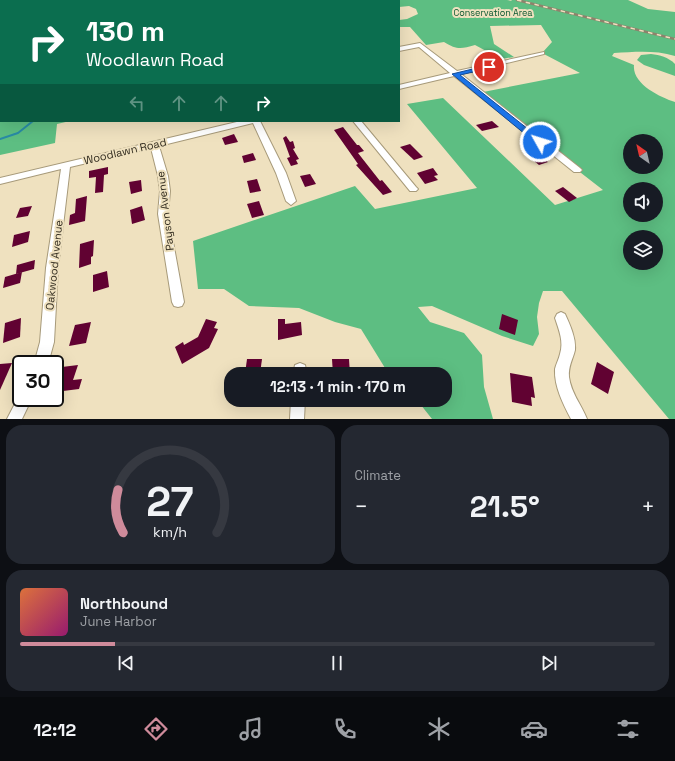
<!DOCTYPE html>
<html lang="en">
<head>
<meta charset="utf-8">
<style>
	body { margin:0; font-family:"Space Grotesk",sans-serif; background:#242831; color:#f1f3f6; height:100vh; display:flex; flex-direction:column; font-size:15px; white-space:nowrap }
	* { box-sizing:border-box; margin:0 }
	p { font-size:13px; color:#9ea1a6 }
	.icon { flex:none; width:22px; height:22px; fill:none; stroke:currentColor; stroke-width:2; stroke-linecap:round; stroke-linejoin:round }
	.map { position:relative; height:419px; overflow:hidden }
	.side { display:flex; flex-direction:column; gap:6px; padding:6px; background:#0d0f14; flex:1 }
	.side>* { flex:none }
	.hud { position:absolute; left:0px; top:0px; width:400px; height:122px; box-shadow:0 4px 16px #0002; background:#0b6e4f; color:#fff; overflow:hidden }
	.needle { width:26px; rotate:326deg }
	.fabs { position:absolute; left:623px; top:134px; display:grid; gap:8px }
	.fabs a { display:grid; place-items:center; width:40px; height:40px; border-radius:50%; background:#171b24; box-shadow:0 4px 16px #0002; font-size:20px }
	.speed { position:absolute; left:12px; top:355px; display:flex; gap:8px; font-size:20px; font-weight:700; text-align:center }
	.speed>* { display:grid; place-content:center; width:52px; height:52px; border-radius:50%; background:#171b24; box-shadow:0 4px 16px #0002; line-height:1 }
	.speed .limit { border:2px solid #111; border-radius:6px; background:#fff; color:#111 }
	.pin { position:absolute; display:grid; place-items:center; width:34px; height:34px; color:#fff; margin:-17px; border:2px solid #fff; border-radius:50%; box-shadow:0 1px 4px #0007 }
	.me { position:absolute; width:44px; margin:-22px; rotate:309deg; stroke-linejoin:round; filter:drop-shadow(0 0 3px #0008) }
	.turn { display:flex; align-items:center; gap:14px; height:84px; padding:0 20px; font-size:18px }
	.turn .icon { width:52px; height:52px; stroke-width:2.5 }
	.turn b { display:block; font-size:28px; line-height:34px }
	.lanes { display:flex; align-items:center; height:38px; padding:0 20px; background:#0003; justify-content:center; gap:20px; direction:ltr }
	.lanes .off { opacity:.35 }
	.big { font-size:30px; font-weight:800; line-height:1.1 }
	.side .card { flex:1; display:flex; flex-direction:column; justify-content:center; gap:6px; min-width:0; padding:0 14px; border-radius:16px; background:#242831 }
	.side .dial { align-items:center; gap:0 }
	.dial svg { height:104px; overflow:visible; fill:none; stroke:#363941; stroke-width:7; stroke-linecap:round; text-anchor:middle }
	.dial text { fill:#f1f3f6; stroke:none }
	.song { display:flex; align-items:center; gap:12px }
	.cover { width:48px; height:48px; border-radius:6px; background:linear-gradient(135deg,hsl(20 70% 55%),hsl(320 70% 35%)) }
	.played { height:4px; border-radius:2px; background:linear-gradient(90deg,#cf8b9b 15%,#363941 15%) }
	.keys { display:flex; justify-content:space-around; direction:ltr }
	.heat { display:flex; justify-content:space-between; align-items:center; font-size:22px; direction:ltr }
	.side .tiles { flex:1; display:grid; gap:6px; grid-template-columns:1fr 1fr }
	.card:last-child { grid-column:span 2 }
	.trip { position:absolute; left:224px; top:367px; width:228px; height:40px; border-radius:16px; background:#171b24; box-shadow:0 4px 16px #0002; font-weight:800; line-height:40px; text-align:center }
	.tab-bar { display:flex; height:64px; justify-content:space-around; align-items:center; background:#090b0e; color:#9ea1a6 }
	.tab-bar .icon { width:28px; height:28px }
	.tab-bar .active { color:#cf8b9b }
	.tab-bar b { font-size:18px; color:#f1f3f6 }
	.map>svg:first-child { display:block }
	.forest { fill:#5dbe82; fill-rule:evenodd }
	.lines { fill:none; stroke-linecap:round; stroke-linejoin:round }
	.stream { stroke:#298ba6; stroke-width:2 }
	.building { fill:#610232 }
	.minor-casing { stroke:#a79a7a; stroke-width:2 }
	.minor { fill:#fff; fill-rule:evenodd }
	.rail-casing { stroke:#8d836c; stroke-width:2.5 }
	.rail { stroke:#efe1bf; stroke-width:1.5; stroke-dasharray:4.5; stroke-linecap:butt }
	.route { fill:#1a73e8; stroke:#114b97 }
	.labels { text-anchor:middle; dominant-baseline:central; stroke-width:4; stroke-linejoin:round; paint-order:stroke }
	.far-park-label { font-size:9px; fill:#09562f; stroke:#efe1bf }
	.street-label { font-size:11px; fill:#332d20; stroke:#efe1bf }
</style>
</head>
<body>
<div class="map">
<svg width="675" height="419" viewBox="0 0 675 419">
	<rect width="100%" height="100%" fill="#efe1bf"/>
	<g class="forest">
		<path d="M 348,0 L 507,0 L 512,1 L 511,0 L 628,0 L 648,9 L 675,12 L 675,56 C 655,50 635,52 614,53 L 612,56 L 634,65 C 632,84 660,97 675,102 L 675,419 L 669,419 L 562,291 L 543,291 L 539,303 L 537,317 L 539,334 L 533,346 L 502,336 L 432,306 L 418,307 L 430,322 L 464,333 L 482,355 L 484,387 L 493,419 L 432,419 L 417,400 L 445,400 L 445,374 L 392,374 L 385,368 L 361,329 L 335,322 L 299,308 L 249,306 L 224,289 L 198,289 L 193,241 L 355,186 L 375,209 L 477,188 L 407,104 L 443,98 L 555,205 L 603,190 L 478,93 L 580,73 L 542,53 L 552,42 L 541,25 L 490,26 L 494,44 L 514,57 L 501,59 L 475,45 C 461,49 457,50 444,42 L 426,45 L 410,27 L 399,27 L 399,20 L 407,19 L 418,14 L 416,9 L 409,6 L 399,7 L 399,1 ZM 630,141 L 656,141 L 656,167 L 630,167 ZM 630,189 L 656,189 L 656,215 L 630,215 ZM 630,237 L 656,237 L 656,263 L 630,263 Z"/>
		<path d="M 651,54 C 660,55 668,57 675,64 L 675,76 L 644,65 L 637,60 L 641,55 Z"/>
		<polygon points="0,112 1,121 70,121 57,124 55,143 0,155"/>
	</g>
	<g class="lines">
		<polyline class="stream" points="0,139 18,133 33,121"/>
	</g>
	<g class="building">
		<polygon points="492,121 499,127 482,131 476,125"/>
		<polygon points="343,127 357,145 359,145 364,151 358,153 380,181 382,180 392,192 383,195 356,165 358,164 334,130"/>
		<polygon points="234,134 238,142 225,145 222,138"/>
		<polygon points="286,136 290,142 293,141 295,148 293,149 299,159 296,160 298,164 291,166 287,158 290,157 283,138"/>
		<polygon points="410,144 423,157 414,160 400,147"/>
		<polygon points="536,152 548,162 539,165 527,155"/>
		<polygon points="253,153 256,160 244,163 242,156"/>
		<polygon points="108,167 108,174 104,175 103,192 95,193 96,177 89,178 89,171"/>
		<polygon points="433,168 438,175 434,176 438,180 425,184 417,173"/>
		<polygon points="310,174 316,184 305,187 300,176"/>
		<polygon points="257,179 261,191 250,193 247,181"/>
		<polygon points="141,180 142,191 131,194 129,182"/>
		<polygon points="563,187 577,198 569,202 555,191"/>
		<polygon points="87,196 85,221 69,225 70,215 75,213 76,199"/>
		<polygon points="259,201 264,215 252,218 247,204"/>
		<polygon points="32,206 28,216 16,218 20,208"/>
		<polygon points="142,206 145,220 132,224 130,210"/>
		<polygon points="30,231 28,242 12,247 14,235"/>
		<polygon points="94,240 93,256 91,257 91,264 79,268 80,244"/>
		<polygon points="35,260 34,269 16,274 17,265"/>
		<polygon points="107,271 109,287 93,292 93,275"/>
		<polygon points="22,272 20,283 3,288 5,277"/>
		<polygon points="502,314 518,320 515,335 499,329"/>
		<polygon points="21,318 20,337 3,343 5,323"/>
		<polygon points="206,319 217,322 214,328 218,329 209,348 182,364 175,347 183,342 184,345 198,337"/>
		<polygon points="278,319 285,319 285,324 301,322 302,335 278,340"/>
		<polygon points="91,322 86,343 69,346 75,325"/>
		<polygon points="247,359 262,359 260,374 245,374"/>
		<polygon points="332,359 349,359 350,374 333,374"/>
		<polygon points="597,362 614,372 608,394 591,384"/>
		<polygon points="12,363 0,390 0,364"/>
		<polygon points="78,365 73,380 82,379 79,389 55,392 55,387 62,367"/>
		<polygon points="510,373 532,377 535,398 531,397 532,406 512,402"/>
	</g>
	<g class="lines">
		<defs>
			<g id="minor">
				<polygon points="86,0 93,0 85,1"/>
				<rect x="166" y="0" width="6" height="1"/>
				<rect x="271" y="0" width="6" height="1"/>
				<polygon points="283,0 297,0 298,1 284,1"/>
				<rect x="0" y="8" width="1" height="4"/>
				<polygon points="420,43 457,71 544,52 544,54 461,74 580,168 582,170 580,172 574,172 454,76 399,89 399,85 450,73 419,47 399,51 399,47"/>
				<rect x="0" y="84" width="1" height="4"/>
				<polygon points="241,121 260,121 286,173 296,201 291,205 286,201 276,173 253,123 159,146 168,176 170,191 168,214 184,302 182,306 178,307 174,306 172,302 158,214 160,191 158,176 151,148 70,167 58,268 54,342 48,364 34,364 40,342 46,268 61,169 0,184 0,178"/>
				<polygon points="353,121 361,121 416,187 418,189 416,191 410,191"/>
				<path d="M 561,312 L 565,314 C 570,325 576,338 575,350 C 573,359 568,366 569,377 C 571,393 581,404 587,419 L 571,419 C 563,404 554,386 555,369 C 556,364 559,359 560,354 C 564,342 559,330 555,318 L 557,314 Z"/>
				<polygon points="300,363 305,365 307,374 293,374 295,365"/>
				<polygon points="21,392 21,398 32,398 22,419 7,419"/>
				<polygon points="291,400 305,400 304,419 290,419"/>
			</g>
		</defs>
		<use href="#minor" class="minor-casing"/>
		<use href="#minor" class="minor"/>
		<defs>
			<polyline id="rail" points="517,0 675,39"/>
		</defs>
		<use href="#rail" class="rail-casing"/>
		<use href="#rail" class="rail"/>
	</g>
	<polygon class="route" points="489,65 491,66 491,68 460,75 543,141 543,144 537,144 452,74"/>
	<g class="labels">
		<g class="far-park-label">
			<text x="493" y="13">Conservation Area</text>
		</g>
		<g class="street-label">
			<text transform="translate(125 151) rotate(-13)">Woodlawn Road</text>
			<text transform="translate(165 211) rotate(-97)">Payson Avenue</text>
			<text transform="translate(54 265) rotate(-84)">Oakwood Avenue</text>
		</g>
	</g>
</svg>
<div class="fabs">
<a><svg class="needle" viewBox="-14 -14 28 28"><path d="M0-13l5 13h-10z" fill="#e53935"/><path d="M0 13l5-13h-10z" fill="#9ea1a6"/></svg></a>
<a><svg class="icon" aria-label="sound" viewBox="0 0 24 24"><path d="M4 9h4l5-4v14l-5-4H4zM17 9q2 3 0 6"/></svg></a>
<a><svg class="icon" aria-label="layers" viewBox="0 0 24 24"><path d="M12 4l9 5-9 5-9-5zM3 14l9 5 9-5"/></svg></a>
</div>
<div class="speed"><div class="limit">30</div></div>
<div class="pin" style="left:489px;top:67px;background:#d93025"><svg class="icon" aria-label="arrive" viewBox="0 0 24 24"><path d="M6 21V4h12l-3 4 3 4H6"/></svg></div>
<svg class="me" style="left:540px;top:142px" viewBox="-20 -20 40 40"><circle r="17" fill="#1a73e8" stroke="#fff" stroke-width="3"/><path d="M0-11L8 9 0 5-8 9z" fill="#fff"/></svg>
<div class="trip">12:13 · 1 min · 170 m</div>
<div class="hud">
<div class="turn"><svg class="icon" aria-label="right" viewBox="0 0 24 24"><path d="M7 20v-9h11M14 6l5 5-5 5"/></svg><div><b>130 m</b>Woodlawn Road</div></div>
<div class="lanes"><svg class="icon off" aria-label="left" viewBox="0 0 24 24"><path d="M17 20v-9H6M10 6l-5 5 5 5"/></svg><svg class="icon off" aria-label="ahead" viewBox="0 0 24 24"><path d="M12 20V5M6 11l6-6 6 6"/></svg><svg class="icon off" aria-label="ahead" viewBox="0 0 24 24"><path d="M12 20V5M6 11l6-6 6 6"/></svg><svg class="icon" aria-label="right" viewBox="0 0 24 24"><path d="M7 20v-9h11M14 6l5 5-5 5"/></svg></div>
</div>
</div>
<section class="side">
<div class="tiles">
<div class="card dial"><svg viewBox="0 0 100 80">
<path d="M14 69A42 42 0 1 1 86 69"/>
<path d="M14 69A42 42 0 0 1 10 36" stroke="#cf8b9b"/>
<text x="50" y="56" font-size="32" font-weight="700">27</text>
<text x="50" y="72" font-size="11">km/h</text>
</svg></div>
<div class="card"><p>Climate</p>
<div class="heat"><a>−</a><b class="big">21.5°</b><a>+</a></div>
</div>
<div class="card">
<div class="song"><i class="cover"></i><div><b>Northbound</b><p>June Harbor</p></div></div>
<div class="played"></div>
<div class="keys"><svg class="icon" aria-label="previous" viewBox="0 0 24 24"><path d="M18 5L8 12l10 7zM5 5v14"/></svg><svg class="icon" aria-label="pause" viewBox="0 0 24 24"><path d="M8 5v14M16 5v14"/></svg><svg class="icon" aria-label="next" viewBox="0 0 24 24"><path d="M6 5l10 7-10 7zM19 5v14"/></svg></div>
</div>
</div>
</section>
<nav class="tab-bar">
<b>12:12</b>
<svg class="icon active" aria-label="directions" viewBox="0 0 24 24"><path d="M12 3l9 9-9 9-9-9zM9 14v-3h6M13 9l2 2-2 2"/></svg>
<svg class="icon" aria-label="music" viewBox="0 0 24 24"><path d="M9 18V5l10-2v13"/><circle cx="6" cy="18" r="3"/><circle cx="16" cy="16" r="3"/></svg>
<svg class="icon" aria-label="phone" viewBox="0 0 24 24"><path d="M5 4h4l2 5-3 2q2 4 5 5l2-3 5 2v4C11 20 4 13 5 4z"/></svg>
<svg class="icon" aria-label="climate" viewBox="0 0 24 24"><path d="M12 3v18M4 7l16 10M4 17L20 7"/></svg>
<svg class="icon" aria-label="car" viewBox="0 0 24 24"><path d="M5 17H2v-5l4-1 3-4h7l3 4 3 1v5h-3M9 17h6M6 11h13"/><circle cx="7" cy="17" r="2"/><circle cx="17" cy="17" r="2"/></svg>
<svg class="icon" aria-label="filters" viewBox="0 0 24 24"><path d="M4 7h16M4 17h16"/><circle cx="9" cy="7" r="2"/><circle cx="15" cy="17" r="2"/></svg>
</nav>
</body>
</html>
